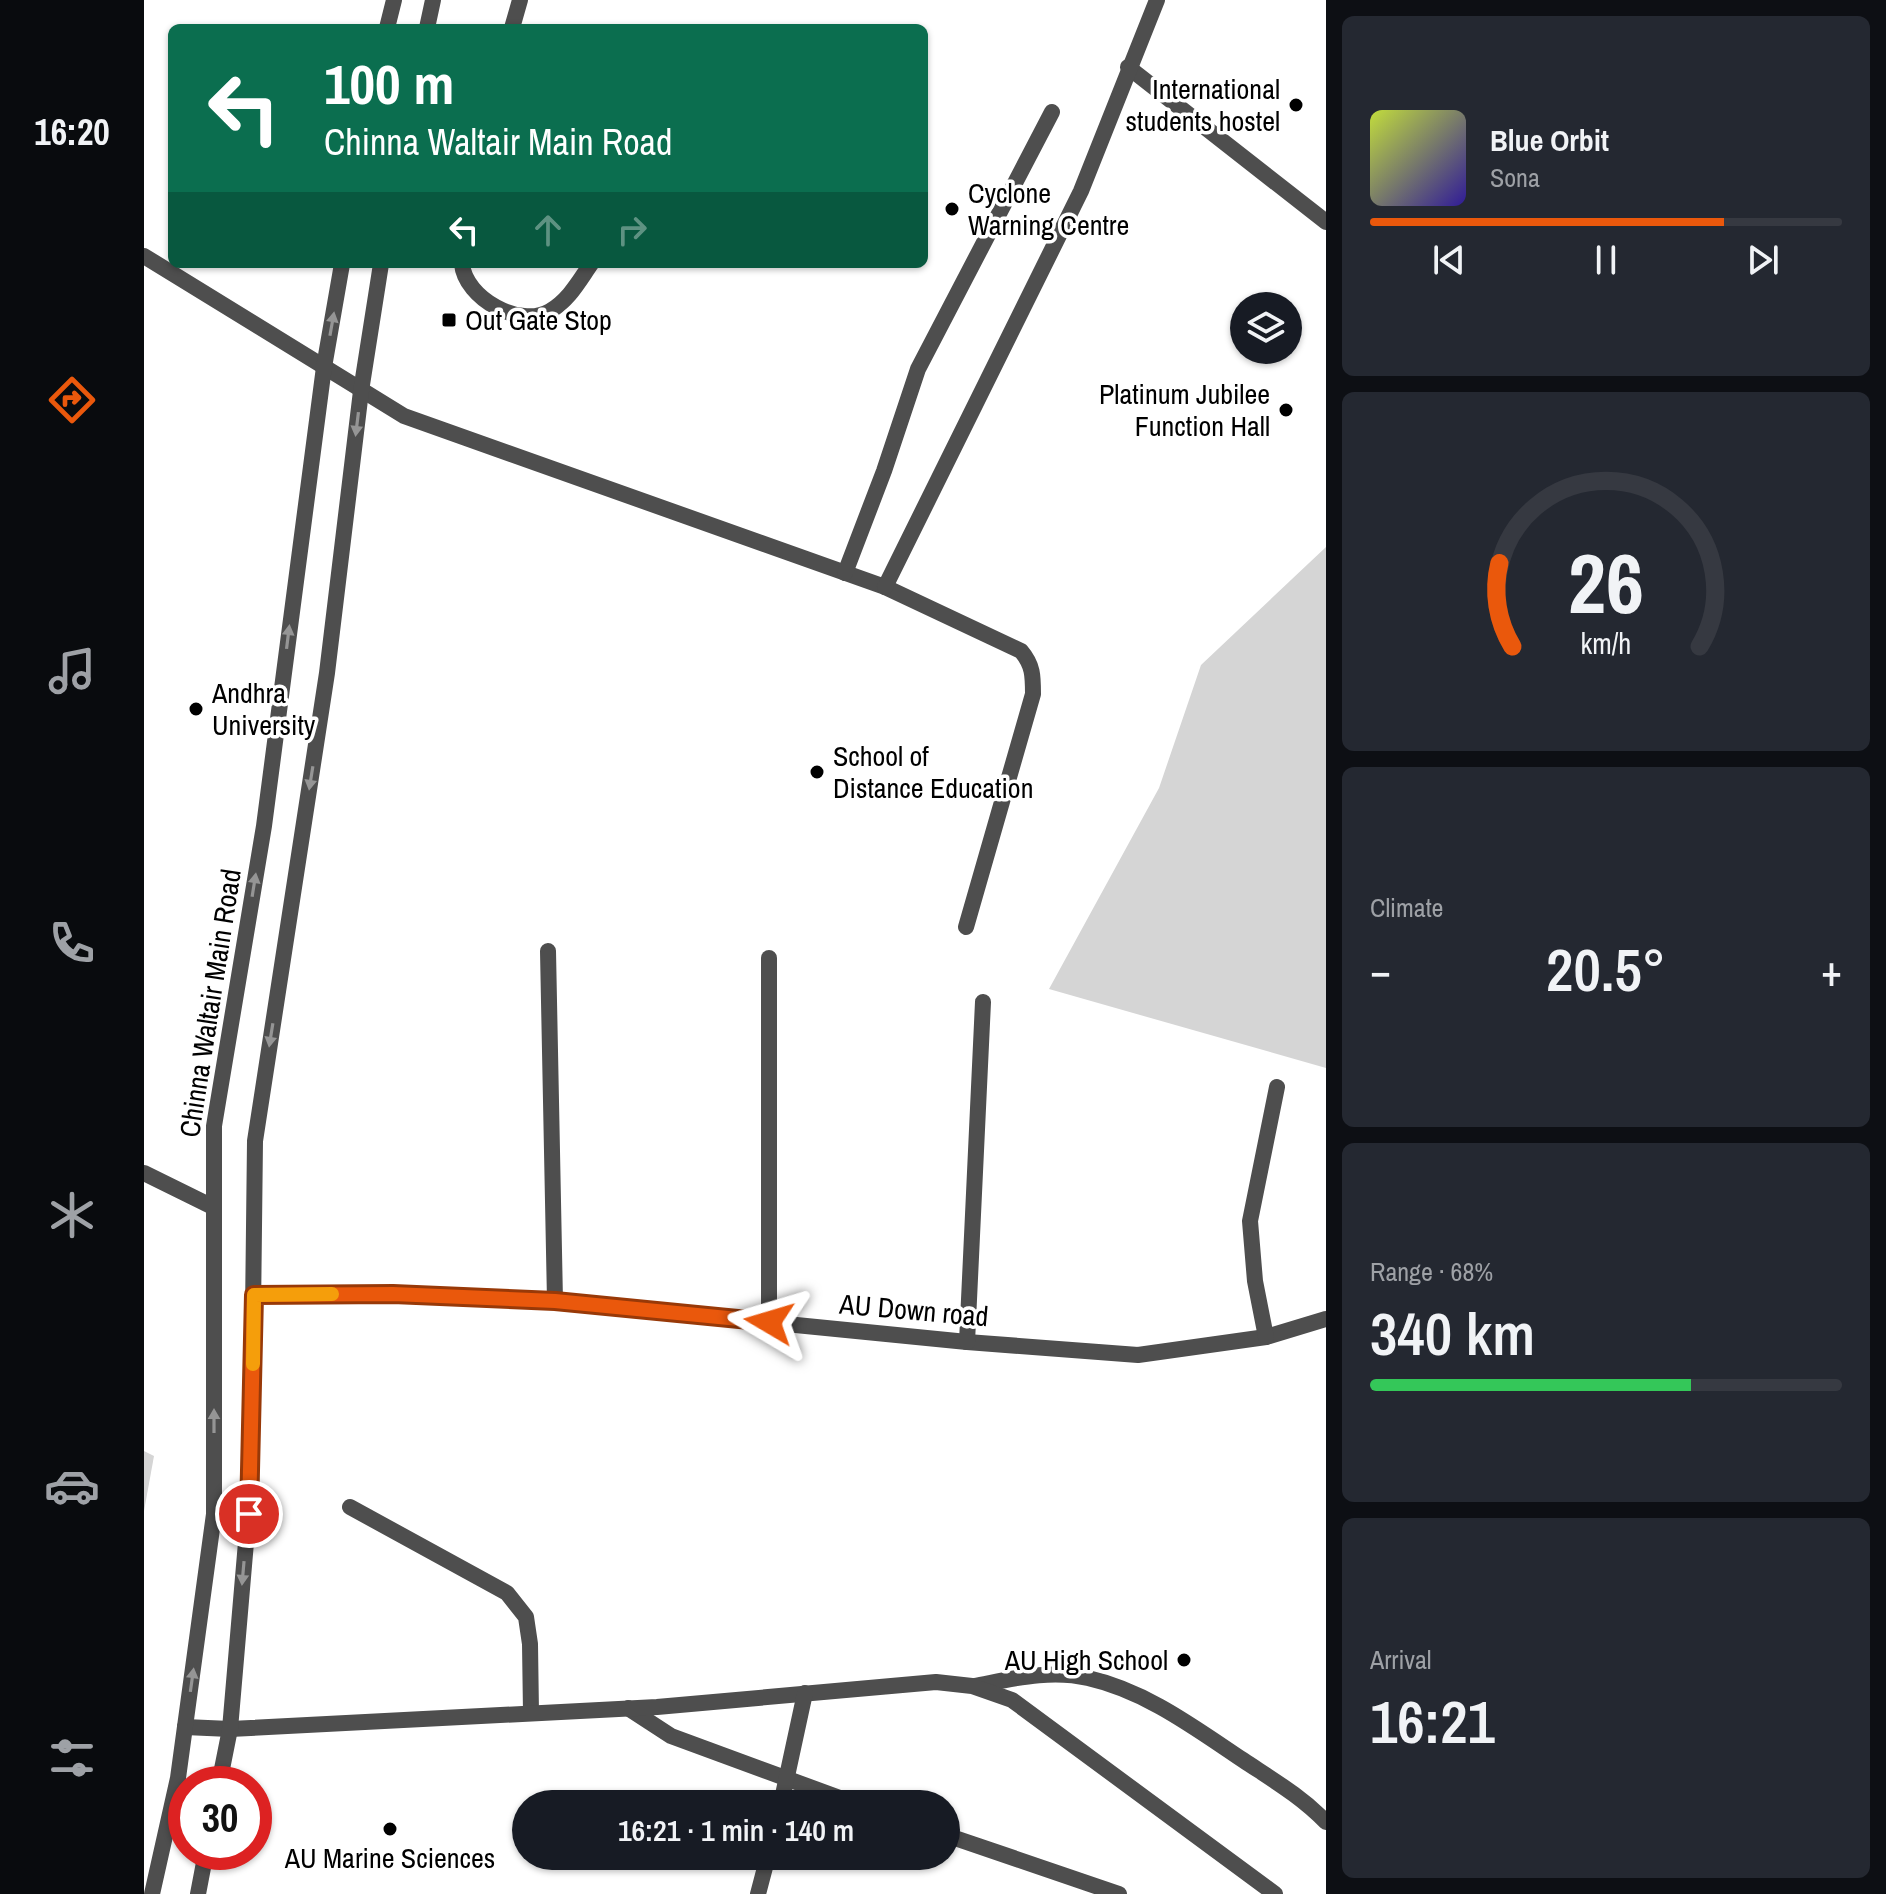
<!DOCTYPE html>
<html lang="en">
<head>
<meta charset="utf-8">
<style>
	body { margin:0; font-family:"Archivo Narrow",sans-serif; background:#242831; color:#f1f3f6; height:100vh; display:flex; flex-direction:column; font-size:30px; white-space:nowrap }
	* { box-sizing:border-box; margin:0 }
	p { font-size:26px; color:#9ea1a6 }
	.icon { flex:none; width:44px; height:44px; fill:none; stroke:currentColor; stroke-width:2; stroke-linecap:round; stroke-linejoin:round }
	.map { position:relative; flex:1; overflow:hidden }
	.sheet { display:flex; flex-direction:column; gap:16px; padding:16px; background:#0d0f14; width:560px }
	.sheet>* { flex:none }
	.hud { position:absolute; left:24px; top:24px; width:760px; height:244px; border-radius:12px; box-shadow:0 2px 6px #0004; background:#0b6e4f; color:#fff; overflow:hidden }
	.controls { position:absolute; left:1086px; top:292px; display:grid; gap:16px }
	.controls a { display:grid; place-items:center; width:72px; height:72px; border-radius:50%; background:#171b24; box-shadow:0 2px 6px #0004; font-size:40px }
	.speed { position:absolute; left:24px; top:1766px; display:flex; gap:16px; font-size:40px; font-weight:700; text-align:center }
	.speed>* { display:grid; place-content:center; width:104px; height:104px; border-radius:50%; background:#171b24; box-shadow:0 2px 6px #0004; line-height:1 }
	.speed .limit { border:12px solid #d22; background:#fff; color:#111 }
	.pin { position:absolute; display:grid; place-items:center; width:68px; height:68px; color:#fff; margin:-34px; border:4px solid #fff; border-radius:50%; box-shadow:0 2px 8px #0007 }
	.me { position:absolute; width:88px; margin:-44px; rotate:277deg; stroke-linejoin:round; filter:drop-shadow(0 0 6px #0008) }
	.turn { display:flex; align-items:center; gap:28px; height:168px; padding:0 24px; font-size:36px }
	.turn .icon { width:104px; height:104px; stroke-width:2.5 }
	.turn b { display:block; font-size:56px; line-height:68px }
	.lanes { display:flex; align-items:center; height:76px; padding:0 24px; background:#0003; justify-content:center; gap:40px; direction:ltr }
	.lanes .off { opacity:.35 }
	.big { font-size:60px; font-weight:600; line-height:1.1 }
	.sheet .card { flex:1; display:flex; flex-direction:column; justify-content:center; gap:12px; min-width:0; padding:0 28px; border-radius:12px; background:#242831 }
	.sheet .dial { align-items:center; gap:0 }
	.dial svg { height:208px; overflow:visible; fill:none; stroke:#363941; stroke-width:7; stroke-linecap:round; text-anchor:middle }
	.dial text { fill:#f1f3f6; stroke:none }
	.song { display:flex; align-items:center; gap:24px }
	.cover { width:96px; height:96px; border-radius:12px; background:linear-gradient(135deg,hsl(70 70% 55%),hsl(250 70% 35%)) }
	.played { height:8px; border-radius:4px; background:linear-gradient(90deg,#ea580c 75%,#363941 75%) }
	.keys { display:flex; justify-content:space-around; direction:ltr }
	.heat { display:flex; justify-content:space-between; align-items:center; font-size:44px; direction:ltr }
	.charge { height:12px; border-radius:6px; background:linear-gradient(90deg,#34c759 68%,#363941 0) }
	.trip { position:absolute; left:368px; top:1790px; width:448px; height:80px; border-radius:40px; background:#171b24; box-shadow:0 2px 6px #0004; font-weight:600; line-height:80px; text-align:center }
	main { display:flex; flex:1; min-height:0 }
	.menu { display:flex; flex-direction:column; width:144px; justify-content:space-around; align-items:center; background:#090b0e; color:#9ea1a6 }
	.menu .icon { width:56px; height:56px }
	.menu .selected { color:#ea580c }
	.menu b { font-size:36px; color:#f1f3f6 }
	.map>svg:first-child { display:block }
	.green { fill:#d5d5d5 }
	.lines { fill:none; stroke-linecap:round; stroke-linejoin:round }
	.service { stroke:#4e4e4e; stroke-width:16 }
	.minor { stroke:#4e4e4e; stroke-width:16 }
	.tertiary { stroke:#4e4e4e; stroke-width:16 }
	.oneway { fill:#959595 }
	.route-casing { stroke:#983908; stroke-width:20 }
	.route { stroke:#ea580c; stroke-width:14 }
	.slow { stroke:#f59e0b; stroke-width:14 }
	.poi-dot { fill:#000; stroke:#fff; stroke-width:3 }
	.labels { text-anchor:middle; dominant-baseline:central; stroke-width:7; stroke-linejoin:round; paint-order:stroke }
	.poi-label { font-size:28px; fill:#000; stroke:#fff; text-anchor:start }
	.street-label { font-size:28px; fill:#000; stroke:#fff }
</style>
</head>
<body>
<main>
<nav class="menu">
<b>16:20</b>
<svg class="icon selected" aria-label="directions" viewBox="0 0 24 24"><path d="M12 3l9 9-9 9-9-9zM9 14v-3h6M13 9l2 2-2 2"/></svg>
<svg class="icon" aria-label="music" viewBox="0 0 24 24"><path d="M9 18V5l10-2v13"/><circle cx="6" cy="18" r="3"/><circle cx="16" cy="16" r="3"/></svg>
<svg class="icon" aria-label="phone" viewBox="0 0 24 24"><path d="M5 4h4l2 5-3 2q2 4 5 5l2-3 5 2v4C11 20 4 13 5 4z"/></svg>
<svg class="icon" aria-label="climate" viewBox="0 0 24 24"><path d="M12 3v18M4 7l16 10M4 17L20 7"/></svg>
<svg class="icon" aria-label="car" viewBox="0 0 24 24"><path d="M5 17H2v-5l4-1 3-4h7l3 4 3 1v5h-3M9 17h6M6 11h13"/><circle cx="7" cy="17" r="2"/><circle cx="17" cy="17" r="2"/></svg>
<svg class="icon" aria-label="filters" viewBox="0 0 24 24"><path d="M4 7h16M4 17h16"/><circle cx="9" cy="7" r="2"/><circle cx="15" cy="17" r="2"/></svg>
</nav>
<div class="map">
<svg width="1182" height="1894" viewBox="0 0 1182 1894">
	<rect width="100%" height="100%" fill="#fff"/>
	<g class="green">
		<polygon points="1182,547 1182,1068 905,989 1015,788 1057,665"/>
		<polygon points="0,1451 10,1456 0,1511"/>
	</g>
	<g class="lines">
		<g class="service">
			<polyline points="368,28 376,0"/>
			<polyline points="984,67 1182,222"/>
			<path d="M 0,256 L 260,416 L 741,587 L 877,651 C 889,665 889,676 889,694 L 822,927"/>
			<path d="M 318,264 C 321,298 376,329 406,311 C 425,300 435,281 447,264"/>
			<polyline points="701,573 740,471 774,369 908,112"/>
			<polyline points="741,587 937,191 1013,0"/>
			<polyline points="0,1173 69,1207"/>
			<polyline points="206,1507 363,1593 382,1617 386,1644 387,1713"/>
			<path d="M 830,1686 C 868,1679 906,1669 944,1678 C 1002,1691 1051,1728 1099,1760 C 1129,1780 1158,1797 1182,1822"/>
			<polyline points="484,1708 527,1736 712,1804"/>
			<polyline points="41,1727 86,1729 513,1707 792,1682 828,1686 868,1700 1131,1894"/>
			<polyline points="637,1804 661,1693"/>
			<polyline points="802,1835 975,1894"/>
			<polyline points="614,1894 624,1856"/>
		</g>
		<g class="minor">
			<polyline points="404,951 411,1301"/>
			<polyline points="110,1295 249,1294 411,1301 823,1342 994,1355 1122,1337 1182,1319"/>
			<polyline points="625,1322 625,958"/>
			<polyline points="1122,1337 1111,1281 1106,1221 1133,1087"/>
			<polyline points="823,1342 839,1002"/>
		</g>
		<g class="tertiary">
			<polyline points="243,28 250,0"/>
			<polyline points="283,28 289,0"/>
			<polyline points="75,1784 86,1729 107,1484 111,1141 183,673 217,391 237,264"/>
			<polyline points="8,1894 34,1778 70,1514 70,1126 120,826 180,367 198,264"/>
			<polyline points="54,1894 62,1852"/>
		</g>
	</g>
	<defs><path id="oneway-solid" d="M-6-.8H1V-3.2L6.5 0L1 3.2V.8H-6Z" transform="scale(2)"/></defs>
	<g class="oneway">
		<use href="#oneway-solid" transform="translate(188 324) rotate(-80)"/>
		<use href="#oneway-solid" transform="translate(213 424) rotate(97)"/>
		<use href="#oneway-solid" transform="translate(144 637) rotate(-83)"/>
		<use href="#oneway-solid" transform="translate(167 778) rotate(99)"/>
		<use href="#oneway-solid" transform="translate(110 885) rotate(-81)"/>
		<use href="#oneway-solid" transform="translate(127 1035) rotate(99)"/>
		<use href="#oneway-solid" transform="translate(70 1421) rotate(-90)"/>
		<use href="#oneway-solid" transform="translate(99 1573) rotate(95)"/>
		<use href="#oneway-solid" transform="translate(48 1680) rotate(-82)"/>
	</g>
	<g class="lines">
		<defs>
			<polyline id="route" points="105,1514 110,1295 249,1294 411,1301 625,1322"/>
		</defs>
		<use href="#route" class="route-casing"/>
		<use href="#route" class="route"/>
		<polyline class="slow" points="109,1364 110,1295 188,1294"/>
	</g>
	<g class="poi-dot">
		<circle cx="1152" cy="105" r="8"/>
		<circle cx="808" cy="209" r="8"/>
		<rect x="297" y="312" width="16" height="16" rx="4"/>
		<circle cx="1142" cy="410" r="8"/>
		<circle cx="52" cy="709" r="8"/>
		<circle cx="673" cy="772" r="8"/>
		<circle cx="1040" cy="1660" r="8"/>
		<circle cx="246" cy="1829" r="8"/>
	</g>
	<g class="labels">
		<g class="poi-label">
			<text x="1136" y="89" text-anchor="end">International<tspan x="1136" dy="32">students hostel</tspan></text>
			<text x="824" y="193">Cyclone<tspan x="824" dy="32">Warning Centre</tspan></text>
			<text x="321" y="320">Out Gate Stop</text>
			<text x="1126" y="394" text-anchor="end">Platinum Jubilee<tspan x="1126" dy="32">Function Hall</tspan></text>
			<text x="68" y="693">Andhra<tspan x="68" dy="32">University</tspan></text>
			<text x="689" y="756">School of<tspan x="689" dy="32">Distance Education</tspan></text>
			<text x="1024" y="1660" text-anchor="end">AU High School</text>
			<text x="246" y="1858" text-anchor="middle">AU Marine Sciences</text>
		</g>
		<g class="street-label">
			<text transform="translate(66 1003) rotate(-81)">Chinna Waltair Main Road</text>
			<text transform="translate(770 1310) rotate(5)">AU Down road</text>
		</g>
	</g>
</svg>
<div class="controls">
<a><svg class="icon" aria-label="layers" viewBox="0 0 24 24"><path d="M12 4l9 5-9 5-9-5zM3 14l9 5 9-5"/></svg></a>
</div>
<div class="speed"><div class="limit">30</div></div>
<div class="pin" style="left:105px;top:1514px;background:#d93025"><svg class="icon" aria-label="arrive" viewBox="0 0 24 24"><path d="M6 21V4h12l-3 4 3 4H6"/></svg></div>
<svg class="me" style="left:625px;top:1322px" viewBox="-20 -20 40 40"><path d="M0-17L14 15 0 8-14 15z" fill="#ea580c" stroke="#fff" stroke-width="4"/></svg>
<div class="trip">16:21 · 1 min · 140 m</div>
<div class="hud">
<div class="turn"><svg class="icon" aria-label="left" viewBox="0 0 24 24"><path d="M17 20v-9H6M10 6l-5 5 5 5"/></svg><div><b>100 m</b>Chinna Waltair Main Road</div></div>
<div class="lanes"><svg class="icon" aria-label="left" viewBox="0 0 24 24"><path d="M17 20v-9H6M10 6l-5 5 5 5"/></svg><svg class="icon off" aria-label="ahead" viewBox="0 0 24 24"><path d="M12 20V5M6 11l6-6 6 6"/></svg><svg class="icon off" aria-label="right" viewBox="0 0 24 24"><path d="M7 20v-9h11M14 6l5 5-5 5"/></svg></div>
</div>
</div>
<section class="sheet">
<div class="card">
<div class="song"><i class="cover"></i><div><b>Blue Orbit</b><p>Sona</p></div></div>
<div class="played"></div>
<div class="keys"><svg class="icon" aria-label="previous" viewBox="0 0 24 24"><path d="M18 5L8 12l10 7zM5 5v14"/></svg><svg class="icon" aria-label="pause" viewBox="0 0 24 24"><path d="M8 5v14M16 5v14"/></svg><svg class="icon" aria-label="next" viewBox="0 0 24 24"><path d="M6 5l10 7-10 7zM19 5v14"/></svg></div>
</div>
<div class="card dial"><svg viewBox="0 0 100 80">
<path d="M14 69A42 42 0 1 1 86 69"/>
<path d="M14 69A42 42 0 0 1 9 37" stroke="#ea580c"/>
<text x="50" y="56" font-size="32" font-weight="700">26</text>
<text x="50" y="72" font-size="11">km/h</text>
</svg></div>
<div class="card"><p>Climate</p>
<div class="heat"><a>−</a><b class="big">20.5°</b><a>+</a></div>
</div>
<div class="card"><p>Range · 68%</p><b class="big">340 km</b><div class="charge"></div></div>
<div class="card"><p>Arrival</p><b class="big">16:21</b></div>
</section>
</main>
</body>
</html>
